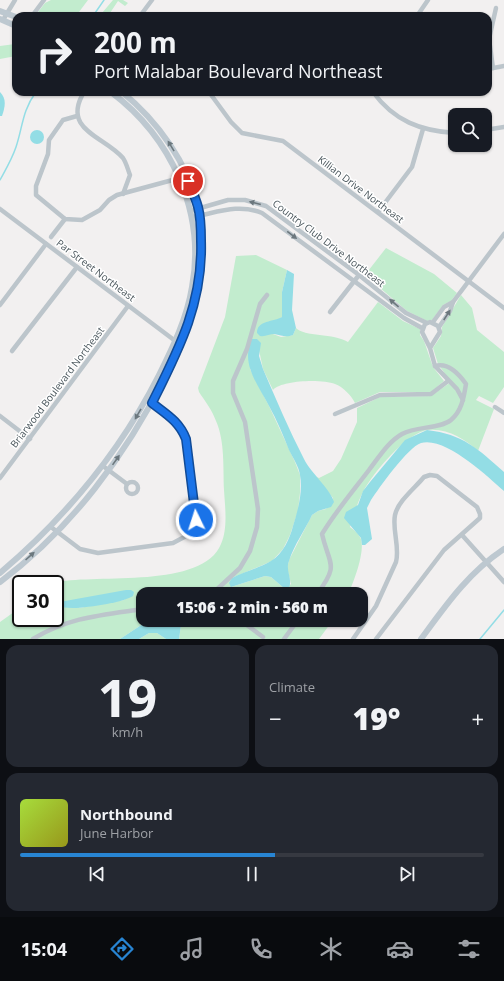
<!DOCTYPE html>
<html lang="en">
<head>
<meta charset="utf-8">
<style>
	body { margin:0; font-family:"Open Sans",sans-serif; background:#242831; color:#f1f3f6; height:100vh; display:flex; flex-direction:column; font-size:15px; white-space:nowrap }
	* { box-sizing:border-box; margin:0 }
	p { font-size:13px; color:#9ea1a6 }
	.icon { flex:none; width:22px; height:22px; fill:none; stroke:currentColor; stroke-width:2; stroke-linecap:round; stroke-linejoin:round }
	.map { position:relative; height:639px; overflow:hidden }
	.drawer { display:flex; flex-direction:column; gap:6px; padding:6px; background:#0d0f14; flex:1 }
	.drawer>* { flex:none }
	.banner { position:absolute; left:12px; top:12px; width:480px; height:84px; border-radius:12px; box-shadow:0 1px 3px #0004; background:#171b24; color:#f1f3f6; overflow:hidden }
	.buttons { position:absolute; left:448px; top:108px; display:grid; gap:8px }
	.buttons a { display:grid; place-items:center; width:44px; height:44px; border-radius:8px; background:#171b24; box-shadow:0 1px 3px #0004; font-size:20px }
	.speed { position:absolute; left:12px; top:575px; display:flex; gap:8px; font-size:20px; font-weight:700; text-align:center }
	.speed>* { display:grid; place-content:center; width:52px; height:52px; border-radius:50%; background:#171b24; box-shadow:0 1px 3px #0004; line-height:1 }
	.speed .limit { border:2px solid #111; border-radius:6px; background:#fff; color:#111 }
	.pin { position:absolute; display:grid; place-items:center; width:34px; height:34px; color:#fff; margin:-17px; border:2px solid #fff; border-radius:50%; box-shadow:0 1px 4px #0007 }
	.me { position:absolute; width:44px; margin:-22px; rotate:356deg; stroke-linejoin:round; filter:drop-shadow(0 0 3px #0008) }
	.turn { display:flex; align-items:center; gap:14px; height:84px; padding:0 16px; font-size:18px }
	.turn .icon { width:52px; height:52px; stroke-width:2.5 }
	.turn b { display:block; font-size:28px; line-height:34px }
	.big { font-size:30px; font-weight:800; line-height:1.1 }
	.drawer .tile { flex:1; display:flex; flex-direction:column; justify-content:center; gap:6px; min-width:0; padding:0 14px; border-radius:12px; background:#242831 }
	.drawer .dial { align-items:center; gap:0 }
	.dial b { font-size:52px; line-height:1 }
	.song { display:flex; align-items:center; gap:12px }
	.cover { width:48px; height:48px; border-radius:6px; background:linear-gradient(135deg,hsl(80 70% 55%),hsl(60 70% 35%)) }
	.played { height:4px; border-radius:2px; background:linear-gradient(90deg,#2885d3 55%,#363941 55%) }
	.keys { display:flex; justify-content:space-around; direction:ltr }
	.heat { display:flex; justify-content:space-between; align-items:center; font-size:22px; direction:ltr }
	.drawer .tiles { flex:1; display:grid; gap:6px; grid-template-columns:1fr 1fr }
	.tile:last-child { grid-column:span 2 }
	.trip { position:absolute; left:136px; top:587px; width:232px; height:40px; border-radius:12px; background:#171b24; box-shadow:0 1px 3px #0004; font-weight:800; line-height:40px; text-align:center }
	.tabs { display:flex; height:64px; justify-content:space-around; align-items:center; background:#090b0e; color:#9ea1a6 }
	.tabs .icon { width:28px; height:28px }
	.tabs .current { color:#2885d3 }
	.tabs b { font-size:18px; color:#f1f3f6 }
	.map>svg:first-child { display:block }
	.green { fill:#c2ecce; fill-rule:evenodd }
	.water { fill:#93dde5 }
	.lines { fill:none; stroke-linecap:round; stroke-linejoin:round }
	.stream { stroke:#93dde5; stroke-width:1.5 }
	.street { stroke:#bcc5cb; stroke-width:4.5 }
	.secondary { stroke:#bdc8d0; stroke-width:6 }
	.oneway { fill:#6c787e }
	.oneway2 { fill:#6c777d }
	.route-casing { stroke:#114b97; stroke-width:10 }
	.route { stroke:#1a73e8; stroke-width:7 }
	.labels { text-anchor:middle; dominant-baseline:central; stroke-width:3; stroke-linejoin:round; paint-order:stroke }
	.street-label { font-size:10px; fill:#49555b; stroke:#fff }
</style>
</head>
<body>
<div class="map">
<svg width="504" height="639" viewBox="0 0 504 639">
	<rect width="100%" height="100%" fill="#f2f0f0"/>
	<g class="green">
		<polygon points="51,0 88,0 76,16 35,16 45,3"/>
		<polygon points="113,0 123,0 128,3 125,6 118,1 108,16 105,16 102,13"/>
		<polygon points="15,44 16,56 0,59 0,46"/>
		<polygon points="386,248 434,274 457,293 451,301 443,305 432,320 427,321 407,311 365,275"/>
		<path d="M 256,255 L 287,270 L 282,292 L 282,317 L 277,320 L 273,334 L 281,337 L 293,335 L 296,328 C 304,337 334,333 348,342 L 378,302 L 403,321 L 420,329 L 420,335 L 424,341 L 433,367 L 444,381 L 431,392 L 380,392 L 355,403 C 351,395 343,387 335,384 C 322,379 282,380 273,390 L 263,369 L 259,350 L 250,369 L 269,406 L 295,462 L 300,475 L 300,493 L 298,511 L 290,535 L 283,549 L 272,561 L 232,578 L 231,587 L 265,576 L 271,577 L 285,589 L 291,584 L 287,568 L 289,560 L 312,515 L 318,511 L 326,509 L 333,498 L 315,476 L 319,478 L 333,471 L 341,459 L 357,422 L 357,408 L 380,397 L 431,396 L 451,382 L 438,364 L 433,348 L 441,336 L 442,327 L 461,295 L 472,308 L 477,330 L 504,352 L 504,387 L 493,403 L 479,396 L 476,400 L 494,409 L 478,451 C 465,439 447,428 428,430 C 407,432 372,474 363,492 C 357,503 354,515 350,527 C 354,530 359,534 361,539 C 365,552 354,582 348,594 L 215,594 L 203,592 L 201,594 L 143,594 L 143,620 L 149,620 L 120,639 L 0,639 L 0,622 L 21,607 L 21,618 L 55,618 L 55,584 L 58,582 C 97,574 203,589 221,544 C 228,528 225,507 224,490 C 223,468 225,441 216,421 C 212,410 205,401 199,392 L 198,388 L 225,317 L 236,256 ZM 131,590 L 124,600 L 79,608 L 81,599 Z"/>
		<polygon points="187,620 333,620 319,639 179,639 181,625"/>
		<polygon points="149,633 157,633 166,639 139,639"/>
	</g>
	<g class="water">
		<path d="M 0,92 C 7,99 5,107 2,116 L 0,116 Z"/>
		<circle cx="37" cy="137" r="7"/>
		<path d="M 287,270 L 294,274 L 292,310 L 296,328 L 293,335 C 285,338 282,335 274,334 C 270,334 265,337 260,336 L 257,333 C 257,320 274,322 282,317 L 282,292 Z"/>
		<path d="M 252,339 L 257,339 L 261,343 L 259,356 L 263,369 C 276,399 289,430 304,459 C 311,473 331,490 334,502 L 331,507 L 318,511 L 312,515 C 305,530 294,545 289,561 C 285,570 293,579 289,588 L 285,589 L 271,577 L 265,576 L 231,587 L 229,583 L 232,578 C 244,572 259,568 271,561 C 283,554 290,538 293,526 C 298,510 303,492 300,475 C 299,467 293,458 289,450 C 283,435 277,420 269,406 C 258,384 240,364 252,339 Z"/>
		<path d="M 427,430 C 463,434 478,449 504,472 L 504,491 C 487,476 445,436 421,443 C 408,447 379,488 371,500 L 367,508 L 372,539 L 365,545 L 362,545 L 361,538 L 344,518 L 346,512 L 358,505 L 363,491 L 370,482 L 405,440 Z"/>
		<path d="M 126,590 L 131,590 L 134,592 L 133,596 C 123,603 69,612 60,606 L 60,602 L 65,601 Z"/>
		<polygon points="149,620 187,620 181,625 179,639 166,639 157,633 149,633 139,639 120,639"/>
	</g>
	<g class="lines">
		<g class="stream">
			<polyline points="93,16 104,0"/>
			<path d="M 0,180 C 6,169 12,159 16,147 C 23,126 22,111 36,92"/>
			<polyline points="480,639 504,610"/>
		</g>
		<g class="street">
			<polyline points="32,16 44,0"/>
			<polyline points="140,16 152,0"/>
			<polyline points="417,16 428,0"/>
			<polyline points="3,20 15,0"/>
			<polyline points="493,68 489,39 496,8"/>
			<polyline points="488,69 504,66"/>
			<path d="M 84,92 C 61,130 104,136 123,158 C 126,162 128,170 130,175 L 123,194"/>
			<polyline points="209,92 231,122 242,133 283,141 504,308"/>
			<path d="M 373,92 C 394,121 421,131 455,133"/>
			<polyline points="77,116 63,120 49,140 48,154 36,186 36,195 65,219 82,220 100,210 109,200 117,195 180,178"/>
			<polyline points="485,130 504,127"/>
			<polyline points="0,209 178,343"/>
			<polyline points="190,211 228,200 245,200 266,206 359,275 406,313 427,323"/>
			<polyline points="378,212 412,167 423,129"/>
			<path d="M 192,217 C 216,213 238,203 262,213 L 404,318 L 422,328"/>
			<polyline points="51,237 65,219"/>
			<polyline points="0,305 46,244"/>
			<polyline points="330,312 359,275"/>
			<polyline points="433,322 444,307 453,302 504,234"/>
			<polyline points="439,327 450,311 453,302"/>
			<polyline points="430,348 440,332 438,326 430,322 425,324 422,332 430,348 435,366 457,389 463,400"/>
			<polyline points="12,351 77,267"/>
			<polyline points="495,407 504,413"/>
			<polyline points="335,414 380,395 431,394 448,381"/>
			<polyline points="0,416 30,439"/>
			<polyline points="103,466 127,484"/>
			<polyline points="0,478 128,306"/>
			<circle cx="132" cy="488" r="6"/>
			<polyline points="51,527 80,549 98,553 173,543 188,535 196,521 196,506 186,439 182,428 176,420 150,401"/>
			<polyline points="462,535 504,582"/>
			<polyline points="213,593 240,568 250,551 257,527 258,509 245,422 233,393 233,381 247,349 260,304 267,295"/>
			<path d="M 317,594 C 340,564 329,565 322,534 C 336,511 353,491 369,470 C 379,457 388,442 402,434 C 416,426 440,429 451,420 C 462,411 464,396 466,384 C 459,374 448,362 435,366"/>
			<polyline points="240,620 263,637"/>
			<path d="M 33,639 C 69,617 102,615 143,609"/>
			<polyline points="284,639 298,620"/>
			<path d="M 353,639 L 376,606 L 396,562 C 400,547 392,530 395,515 C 398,501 415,488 424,477 L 430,475 L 437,476 L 477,507 L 480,514 L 480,518 L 444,550 L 376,639"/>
		</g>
		<g class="secondary">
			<polyline points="0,11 16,17"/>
			<polyline points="0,19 16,26"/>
			<path d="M 0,573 C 66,517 120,452 159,375 C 173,347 187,318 192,287 C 206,212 171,137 111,92"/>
			<path d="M 0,582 C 71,529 126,455 165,377 C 181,345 196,313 200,278 C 203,256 204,230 199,208 C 187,163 158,121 122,92"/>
			<path d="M 421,639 C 446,605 468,573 504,549"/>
		</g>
	</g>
	<defs><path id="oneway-solid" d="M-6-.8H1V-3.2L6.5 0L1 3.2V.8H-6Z"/></defs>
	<g class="oneway">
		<use href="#oneway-solid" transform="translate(171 146) rotate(-121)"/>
		<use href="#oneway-solid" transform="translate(138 414) rotate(120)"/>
		<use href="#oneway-solid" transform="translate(116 460) rotate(-55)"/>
		<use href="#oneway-solid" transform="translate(30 556) rotate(-42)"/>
	</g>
	<g class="oneway2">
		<use href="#oneway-solid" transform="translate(255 203) rotate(-166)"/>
		<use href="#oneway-solid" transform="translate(292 235) rotate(37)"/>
		<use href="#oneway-solid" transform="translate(394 303) rotate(-140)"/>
		<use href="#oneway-solid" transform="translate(447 315) rotate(-57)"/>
	</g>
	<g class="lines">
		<defs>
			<path id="route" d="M 188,181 C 192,190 196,199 198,207 C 201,218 201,230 201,241 C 203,303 179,349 152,403 C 166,414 179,421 186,439 L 196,520"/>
		</defs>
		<use href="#route" class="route-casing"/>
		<use href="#route" class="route"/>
	</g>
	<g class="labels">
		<g class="street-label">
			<text transform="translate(361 189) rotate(37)">Killian Drive Northeast</text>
			<text transform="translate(329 243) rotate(37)">Country Club Drive Northeast</text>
			<text transform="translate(96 270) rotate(37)">Par Street Northeast</text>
			<text transform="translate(57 387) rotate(-53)">Briarwood Boulevard Northeast</text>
		</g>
	</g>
</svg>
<div class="buttons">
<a><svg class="icon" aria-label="search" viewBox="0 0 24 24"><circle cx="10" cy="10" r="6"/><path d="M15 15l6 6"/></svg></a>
</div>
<div class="speed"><div class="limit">30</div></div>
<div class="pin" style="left:188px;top:181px;background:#d93025"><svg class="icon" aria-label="arrive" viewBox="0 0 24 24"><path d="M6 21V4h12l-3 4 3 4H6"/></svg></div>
<svg class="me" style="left:196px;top:520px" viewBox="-20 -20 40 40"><circle r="17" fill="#1a73e8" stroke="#fff" stroke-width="3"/><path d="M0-11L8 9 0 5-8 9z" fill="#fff"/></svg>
<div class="trip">15:06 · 2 min · 560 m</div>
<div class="banner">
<div class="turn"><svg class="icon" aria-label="right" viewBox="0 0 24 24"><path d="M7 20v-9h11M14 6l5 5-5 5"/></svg><div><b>200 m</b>Port Malabar Boulevard Northeast</div></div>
</div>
</div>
<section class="drawer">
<div class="tiles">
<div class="tile dial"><b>19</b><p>km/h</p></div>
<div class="tile"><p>Climate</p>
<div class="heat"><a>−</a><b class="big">19°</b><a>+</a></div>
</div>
<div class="tile">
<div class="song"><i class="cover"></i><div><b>Northbound</b><p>June Harbor</p></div></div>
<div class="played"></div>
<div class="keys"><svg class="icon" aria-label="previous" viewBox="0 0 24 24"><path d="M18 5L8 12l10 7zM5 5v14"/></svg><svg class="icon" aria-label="pause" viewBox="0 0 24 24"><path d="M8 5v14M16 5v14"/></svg><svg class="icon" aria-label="next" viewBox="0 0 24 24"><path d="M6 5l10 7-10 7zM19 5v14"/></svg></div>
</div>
</div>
</section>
<nav class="tabs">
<b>15:04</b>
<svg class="icon current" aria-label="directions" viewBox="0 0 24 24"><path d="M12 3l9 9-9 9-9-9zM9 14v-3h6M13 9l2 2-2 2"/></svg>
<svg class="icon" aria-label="music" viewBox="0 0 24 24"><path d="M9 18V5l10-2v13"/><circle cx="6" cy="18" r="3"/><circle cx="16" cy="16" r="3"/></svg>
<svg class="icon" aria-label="phone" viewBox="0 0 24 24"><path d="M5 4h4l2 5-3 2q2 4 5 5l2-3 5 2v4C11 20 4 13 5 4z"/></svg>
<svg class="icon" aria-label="climate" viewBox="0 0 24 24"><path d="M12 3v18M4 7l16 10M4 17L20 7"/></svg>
<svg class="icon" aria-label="car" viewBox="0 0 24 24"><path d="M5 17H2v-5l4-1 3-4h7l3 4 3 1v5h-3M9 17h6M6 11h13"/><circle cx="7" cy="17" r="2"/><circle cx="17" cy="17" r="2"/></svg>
<svg class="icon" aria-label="filters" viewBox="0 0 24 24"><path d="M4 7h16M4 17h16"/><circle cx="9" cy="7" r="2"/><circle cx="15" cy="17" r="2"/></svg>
</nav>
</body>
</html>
